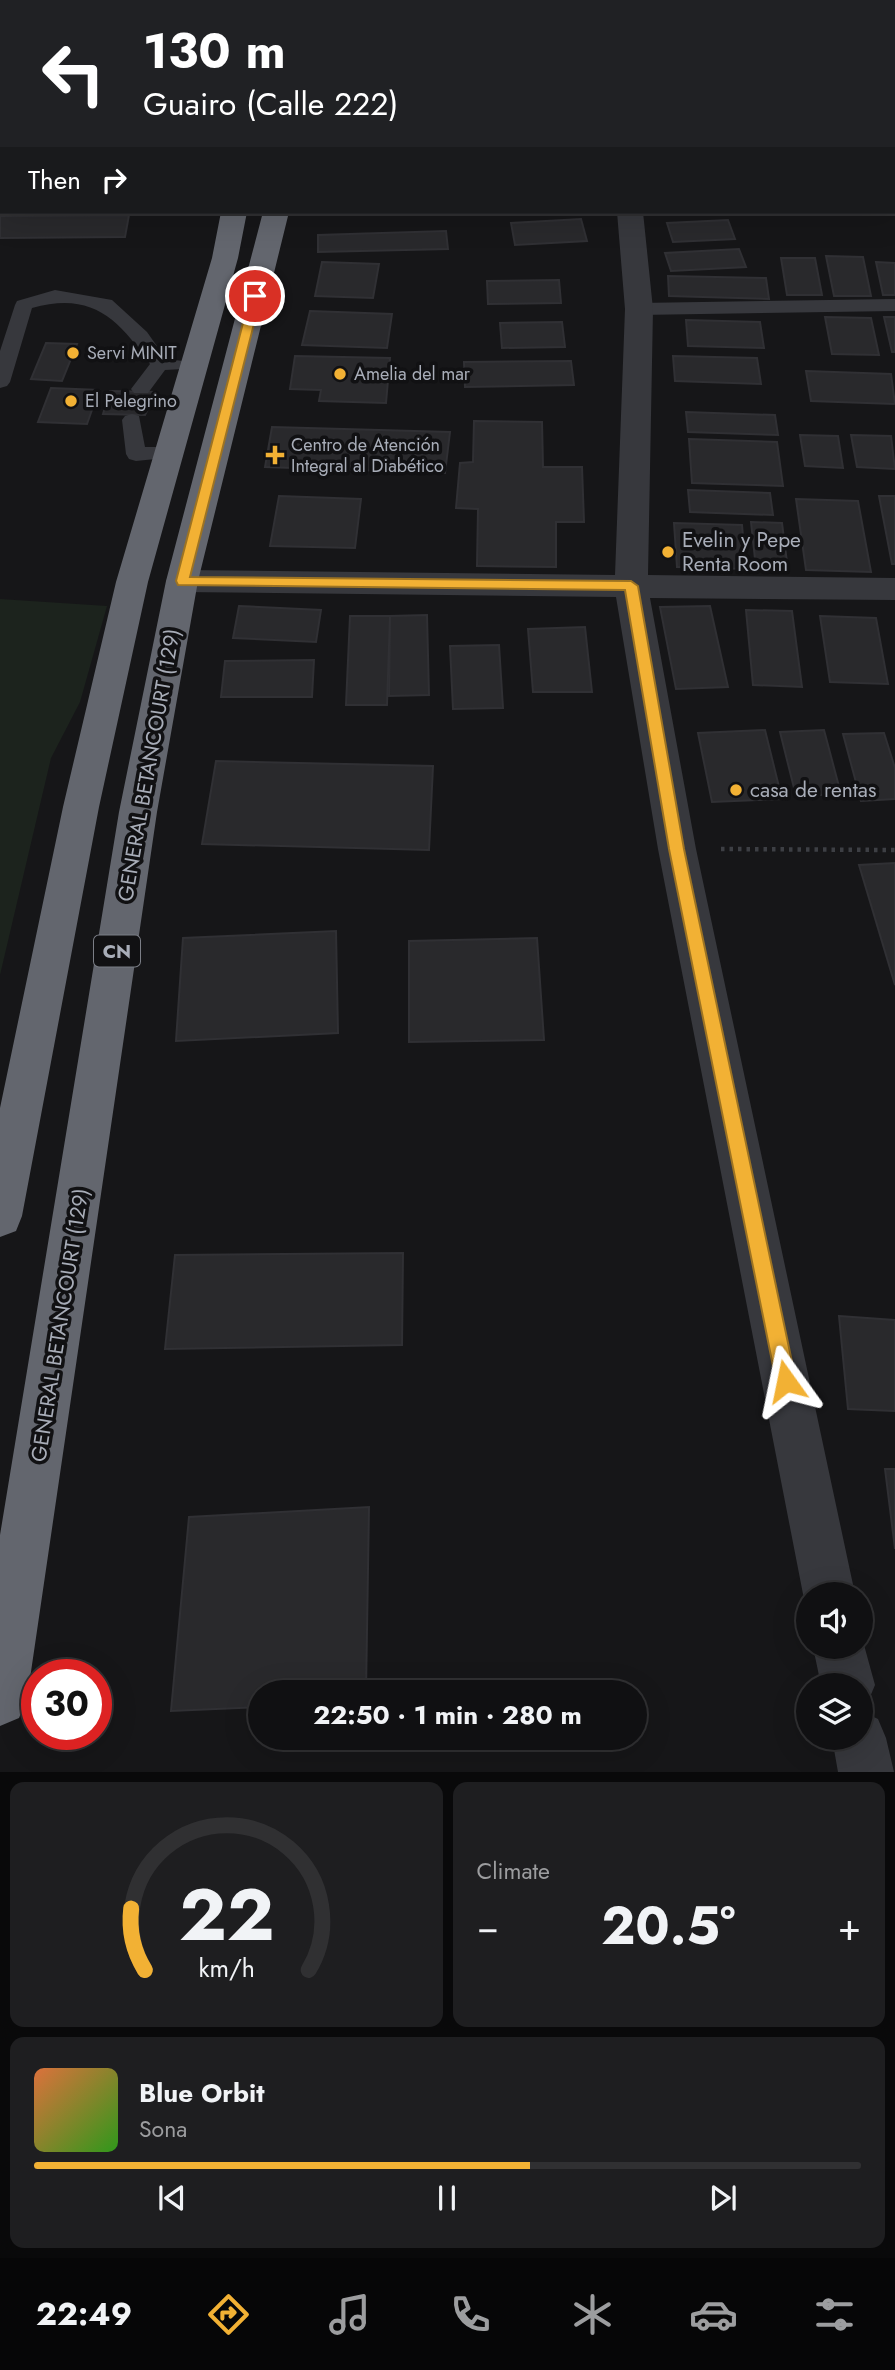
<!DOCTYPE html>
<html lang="en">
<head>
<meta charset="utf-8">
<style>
	body { margin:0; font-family:Jost,sans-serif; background:#1e1e20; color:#f1f3f6; height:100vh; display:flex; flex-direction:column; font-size:26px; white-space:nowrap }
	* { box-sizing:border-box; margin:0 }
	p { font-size:23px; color:#9c9d9f }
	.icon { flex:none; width:38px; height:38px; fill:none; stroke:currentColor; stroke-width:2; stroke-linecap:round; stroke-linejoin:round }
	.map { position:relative; height:1772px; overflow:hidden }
	.side { display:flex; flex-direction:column; gap:10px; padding:10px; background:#09090a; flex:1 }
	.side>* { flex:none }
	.banner { position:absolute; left:0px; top:0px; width:896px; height:214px; box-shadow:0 7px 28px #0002,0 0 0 2px #303032; background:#202124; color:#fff; overflow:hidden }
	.fabs { position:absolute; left:796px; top:1582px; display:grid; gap:14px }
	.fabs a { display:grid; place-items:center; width:77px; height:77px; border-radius:50%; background:#101012; box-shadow:0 7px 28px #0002,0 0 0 2px #303032; font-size:35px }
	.speed { position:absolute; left:21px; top:1659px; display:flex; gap:14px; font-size:35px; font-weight:700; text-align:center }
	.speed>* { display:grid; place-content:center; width:91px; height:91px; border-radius:50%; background:#101012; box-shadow:0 7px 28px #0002,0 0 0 2px #303032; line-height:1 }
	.speed .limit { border:10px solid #d22; background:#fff; color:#111 }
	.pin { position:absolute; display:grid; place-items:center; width:60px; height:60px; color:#fff; margin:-30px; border:4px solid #fff; border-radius:50%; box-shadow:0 2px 7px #0007 }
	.me { position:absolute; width:77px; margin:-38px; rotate:348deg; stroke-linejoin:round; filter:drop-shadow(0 0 5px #0008) }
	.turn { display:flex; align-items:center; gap:24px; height:147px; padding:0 28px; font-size:32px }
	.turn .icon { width:91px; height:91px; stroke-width:2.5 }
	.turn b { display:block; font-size:49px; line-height:60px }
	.then { display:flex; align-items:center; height:66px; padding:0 28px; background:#0003; gap:14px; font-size:26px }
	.big { font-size:52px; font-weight:700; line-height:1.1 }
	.side .card { flex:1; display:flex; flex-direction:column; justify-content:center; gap:10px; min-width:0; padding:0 24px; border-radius:14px; background:#1e1e20 }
	.side .dial { align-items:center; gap:0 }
	.dial svg { height:182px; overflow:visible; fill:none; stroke:#303032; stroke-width:7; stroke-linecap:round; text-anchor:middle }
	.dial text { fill:#f1f3f6; stroke:none }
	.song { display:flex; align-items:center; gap:21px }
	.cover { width:84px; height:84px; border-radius:10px; background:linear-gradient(135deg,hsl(20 70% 55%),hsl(110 70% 35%)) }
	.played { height:7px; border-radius:4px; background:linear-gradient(90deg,#f2b134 60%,#303032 60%) }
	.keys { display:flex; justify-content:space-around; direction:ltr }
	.heat { display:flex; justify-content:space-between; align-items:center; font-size:38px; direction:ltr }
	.side .tiles { flex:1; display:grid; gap:10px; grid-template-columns:1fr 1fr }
	.card:last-child { grid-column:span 2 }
	.trip { position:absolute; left:248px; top:1680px; width:399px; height:70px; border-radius:35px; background:#101012; box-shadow:0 7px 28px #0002,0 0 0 2px #303032; font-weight:700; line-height:70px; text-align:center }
	.tabs { display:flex; height:112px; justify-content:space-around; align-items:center; background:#060607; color:#9c9d9f }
	.tabs .icon { width:49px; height:49px }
	.tabs .selected { color:#f2b134 }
	.tabs b { font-size:32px; color:#f1f3f6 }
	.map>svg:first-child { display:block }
	.green { fill:#1c231d }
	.building { fill:#29292c; stroke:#303034; stroke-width:2 }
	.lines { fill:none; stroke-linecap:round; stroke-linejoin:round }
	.path { stroke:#3d3f44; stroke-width:4.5; stroke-dasharray:3.5 5; stroke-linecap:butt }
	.lane { fill:#37383d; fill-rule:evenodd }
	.street { fill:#37383d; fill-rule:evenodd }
	.highway { fill:#63666e; fill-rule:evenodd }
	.route { fill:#f2b134; stroke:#9d7322; stroke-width:2 }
	.poi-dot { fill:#f2b134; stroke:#111113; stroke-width:2.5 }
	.labels { text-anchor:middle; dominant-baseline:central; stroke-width:7; stroke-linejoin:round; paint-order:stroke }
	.far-poi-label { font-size:18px; fill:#a8adb8; stroke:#111113; text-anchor:start }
	.shield { fill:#111113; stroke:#7b7e86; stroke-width:2 }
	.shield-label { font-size:19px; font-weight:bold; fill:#a8adb8 }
	.poi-label { font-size:21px; fill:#a8adb8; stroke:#111113; text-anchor:start }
	.street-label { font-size:21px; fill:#a8adb8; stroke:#111113 }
</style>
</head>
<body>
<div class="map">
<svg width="895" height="1772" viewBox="0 0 895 1772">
	<rect width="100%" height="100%" fill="#161618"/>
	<polygon class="green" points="0,599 107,606 80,702 51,758 0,975"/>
	<g class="building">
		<polygon points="129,215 125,237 0,238 0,216"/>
		<polygon points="581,219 587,241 515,245 511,223"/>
		<polygon points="728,220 735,239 673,242 667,223"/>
		<polygon points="446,231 448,249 318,252 318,235"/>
		<polygon points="739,249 746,267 671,271 665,253"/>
		<polygon points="826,256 863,257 871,296 834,296"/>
		<polygon points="781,258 815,258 822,295 787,295"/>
		<polygon points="322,262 379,264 373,298 315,296"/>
		<polygon points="876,262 895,263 895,295 883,295"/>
		<polygon points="668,276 766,278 769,299 669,296"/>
		<polygon points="559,280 561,303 488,304 487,281"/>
		<polygon points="310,311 392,314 387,348 302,345"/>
		<polygon points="825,317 871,318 879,355 832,354"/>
		<polygon points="884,317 895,317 895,352 892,352"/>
		<polygon points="686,320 760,322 764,348 688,346"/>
		<polygon points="562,322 565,347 502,348 500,323"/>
		<polygon points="46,343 77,344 62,381 31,379"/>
		<polygon points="295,356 390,358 386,403 319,401 321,390 290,389"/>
		<polygon points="673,356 757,358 761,384 675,381"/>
		<polygon points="571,361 574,385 465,387 464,362"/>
		<polygon points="806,371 891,374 895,404 811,401"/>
		<polygon points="51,388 99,390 87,424 38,422"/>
		<polygon points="110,391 156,392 145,415 103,414"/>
		<polygon points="686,412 775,415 778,435 688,432"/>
		<polygon points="474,421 542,422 543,467 582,467 584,522 556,522 556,567 477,566 478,509 456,508 460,463 473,462"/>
		<polygon points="272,427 450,432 445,473 265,467"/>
		<polygon points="800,435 838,436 843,468 805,466"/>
		<polygon points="851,435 891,436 895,469 857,467"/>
		<polygon points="689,439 777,442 783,486 692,483"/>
		<polygon points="688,490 770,493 773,515 690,512"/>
		<polygon points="279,496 361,499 355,548 270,546"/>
		<polygon points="879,496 895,496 895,564 892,564"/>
		<polygon points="796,499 858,501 871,572 806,570"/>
		<polygon points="751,522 782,523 788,570 756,568"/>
		<polygon points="674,523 742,525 746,569 677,567"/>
		<polygon points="239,606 321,610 316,642 233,638"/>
		<polygon points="710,606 728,687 676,689 660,607"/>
		<polygon points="746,610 792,611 802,687 753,685"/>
		<polygon points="427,615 429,695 389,696 390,616"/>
		<polygon points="350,616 390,616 387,705 346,705"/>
		<polygon points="820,616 876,618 888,684 830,682"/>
		<polygon points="585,627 592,692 533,692 528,629"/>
		<polygon points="499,645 503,708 453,709 450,646"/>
		<polygon points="314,660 312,697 221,697 225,661"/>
		<polygon points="765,730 782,799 712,802 698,733"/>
		<polygon points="824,730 841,794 796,796 780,732"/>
		<polygon points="884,733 895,768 895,799 861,801 843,734"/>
		<polygon points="216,761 433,766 429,850 202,844"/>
		<polygon points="895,863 895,985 859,865"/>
		<polygon points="336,931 338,1033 176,1041 183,938"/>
		<polygon points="537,938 544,1040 409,1042 409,941"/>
		<polygon points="403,1253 402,1345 165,1349 175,1255"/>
		<polygon points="839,1316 895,1320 895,1411 848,1409"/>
		<polygon points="885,1469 895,1469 895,1549"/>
		<polygon points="369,1507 366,1692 261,1692 261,1707 171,1711 189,1517"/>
	</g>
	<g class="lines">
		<polyline class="path" points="721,849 895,850"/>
		<g class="lane">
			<path d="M 55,290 L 112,300 L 147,332 L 166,359 L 183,361 L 186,365 L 183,369 L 165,370 L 148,393 L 134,393 L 131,389 L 150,364 C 118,318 91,291 32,308 L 10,382 L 7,386 L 0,388 L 0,351 L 15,305 L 17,301 Z"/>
			<polygon points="895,299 895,311 639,315 630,309 639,303"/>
			<polygon points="132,414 139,416 145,447 175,447 178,452 175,457 136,461 129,459 126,454 122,420 125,416"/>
		</g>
		<g class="street">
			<polygon points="577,0 599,0 600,2 578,2"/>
			<polygon points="805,0 827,0 828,2 806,2"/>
			<rect x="894" y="124" width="1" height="14"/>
			<polygon points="617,212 643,212 653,309 648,575 895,578 895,600 650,598 696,849 855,1594 808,1594 808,1607 803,1594 658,849 616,597 182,592 170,589 166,581 170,573 182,570 615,575 625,309"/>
			<polygon points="861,1634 875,1685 867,1704 861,1707 861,1685 821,1685 813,1647 861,1647"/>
			<polygon points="861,1711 878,1719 886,1738 894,1772 838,1772 832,1738 861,1738"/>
		</g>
		<g class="highway">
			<polygon points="233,0 255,0 256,2 234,2"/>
			<rect x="267" y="0" width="22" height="2"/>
			<polygon points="221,212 247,212 238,258 148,582 99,807 22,1216 16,1231 0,1237 0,1108 63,807 116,582 212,258"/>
			<polygon points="263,212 289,212 198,581 157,812 27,1699 19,1718 0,1726 0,1535 119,812 166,581"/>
		</g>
	</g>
	<polygon class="route" points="255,293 261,296 190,577 631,581 638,586 684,849 796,1381 793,1388 786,1391 779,1388 776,1381 669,849 625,590 178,585 176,581 250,296"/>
	<g class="poi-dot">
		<circle cx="73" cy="353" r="7"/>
		<circle cx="340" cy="374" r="7"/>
		<circle cx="71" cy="401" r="7"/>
		<path d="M271.5 444.5h7v7h7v7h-7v7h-7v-7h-7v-7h7z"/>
		<circle cx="668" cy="552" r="7"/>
		<circle cx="736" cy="790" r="7"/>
	</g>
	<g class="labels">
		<g class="far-poi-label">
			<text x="87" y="353">Servi MINIT</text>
			<text x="354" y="374">Amelia del mar</text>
			<text x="85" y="401">El Pelegrino</text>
			<text x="291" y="445">Centro de Atención<tspan x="291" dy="21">Integral al Diabético</tspan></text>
		</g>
		<rect class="shield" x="94" y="935.5" width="46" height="31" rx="5"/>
		<g class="shield-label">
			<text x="117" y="951">CN</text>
		</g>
		<g class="poi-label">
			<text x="682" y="540">Evelin y Pepe<tspan x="682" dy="24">Renta Room</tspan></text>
			<text x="750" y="790">casa de rentas</text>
		</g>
		<g class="street-label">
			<text transform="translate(149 765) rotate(-80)">GENERAL BETANCOURT (129)</text>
			<text transform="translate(60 1325) rotate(-81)">GENERAL BETANCOURT (129)</text>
		</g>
	</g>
</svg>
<div class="fabs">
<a><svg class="icon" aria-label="sound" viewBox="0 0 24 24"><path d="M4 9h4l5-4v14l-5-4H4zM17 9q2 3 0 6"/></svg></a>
<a><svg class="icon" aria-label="layers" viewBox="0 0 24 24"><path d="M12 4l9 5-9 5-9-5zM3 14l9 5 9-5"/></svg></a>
</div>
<div class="speed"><div class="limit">30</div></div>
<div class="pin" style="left:255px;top:296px;background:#d93025"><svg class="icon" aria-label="arrive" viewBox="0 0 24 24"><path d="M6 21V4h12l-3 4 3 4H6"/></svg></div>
<svg class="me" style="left:786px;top:1381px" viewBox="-20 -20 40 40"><path d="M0-17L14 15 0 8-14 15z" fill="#f2b134" stroke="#fff" stroke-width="4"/></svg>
<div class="trip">22:50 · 1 min · 280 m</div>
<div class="banner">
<div class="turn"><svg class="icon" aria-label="left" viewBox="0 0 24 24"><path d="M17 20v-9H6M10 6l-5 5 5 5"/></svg><div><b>130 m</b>Guairo (Calle 222)</div></div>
<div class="then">Then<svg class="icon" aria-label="right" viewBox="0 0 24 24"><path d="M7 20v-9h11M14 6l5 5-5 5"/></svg></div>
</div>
</div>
<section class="side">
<div class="tiles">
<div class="card dial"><svg viewBox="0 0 100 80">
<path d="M14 69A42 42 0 1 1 86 69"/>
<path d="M14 69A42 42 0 0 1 8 42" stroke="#f2b134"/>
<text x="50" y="56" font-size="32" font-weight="700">22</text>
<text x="50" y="72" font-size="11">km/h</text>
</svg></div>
<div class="card"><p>Climate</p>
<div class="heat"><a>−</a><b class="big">20.5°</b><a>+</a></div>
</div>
<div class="card">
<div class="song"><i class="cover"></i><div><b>Blue Orbit</b><p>Sona</p></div></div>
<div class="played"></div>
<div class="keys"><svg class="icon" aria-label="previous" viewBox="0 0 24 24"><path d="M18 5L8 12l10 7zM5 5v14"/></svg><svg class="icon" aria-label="pause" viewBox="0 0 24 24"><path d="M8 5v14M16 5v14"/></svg><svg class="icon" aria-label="next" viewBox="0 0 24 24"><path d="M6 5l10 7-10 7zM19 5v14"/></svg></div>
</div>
</div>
</section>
<nav class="tabs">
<b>22:49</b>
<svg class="icon selected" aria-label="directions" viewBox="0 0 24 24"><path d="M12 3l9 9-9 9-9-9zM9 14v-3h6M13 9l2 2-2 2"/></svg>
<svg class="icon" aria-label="music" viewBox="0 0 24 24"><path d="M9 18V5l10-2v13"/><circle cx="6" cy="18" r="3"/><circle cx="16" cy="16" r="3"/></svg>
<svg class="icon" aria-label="phone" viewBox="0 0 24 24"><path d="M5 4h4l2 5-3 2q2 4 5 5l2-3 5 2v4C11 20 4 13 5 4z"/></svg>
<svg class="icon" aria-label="climate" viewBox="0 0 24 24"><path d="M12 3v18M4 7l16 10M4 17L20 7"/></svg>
<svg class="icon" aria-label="car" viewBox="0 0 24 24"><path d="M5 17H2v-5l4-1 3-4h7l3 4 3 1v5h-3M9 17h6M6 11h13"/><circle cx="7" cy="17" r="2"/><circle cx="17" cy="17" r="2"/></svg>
<svg class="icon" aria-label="filters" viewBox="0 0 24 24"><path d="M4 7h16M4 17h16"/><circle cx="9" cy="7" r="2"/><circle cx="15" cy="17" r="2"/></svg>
</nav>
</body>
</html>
